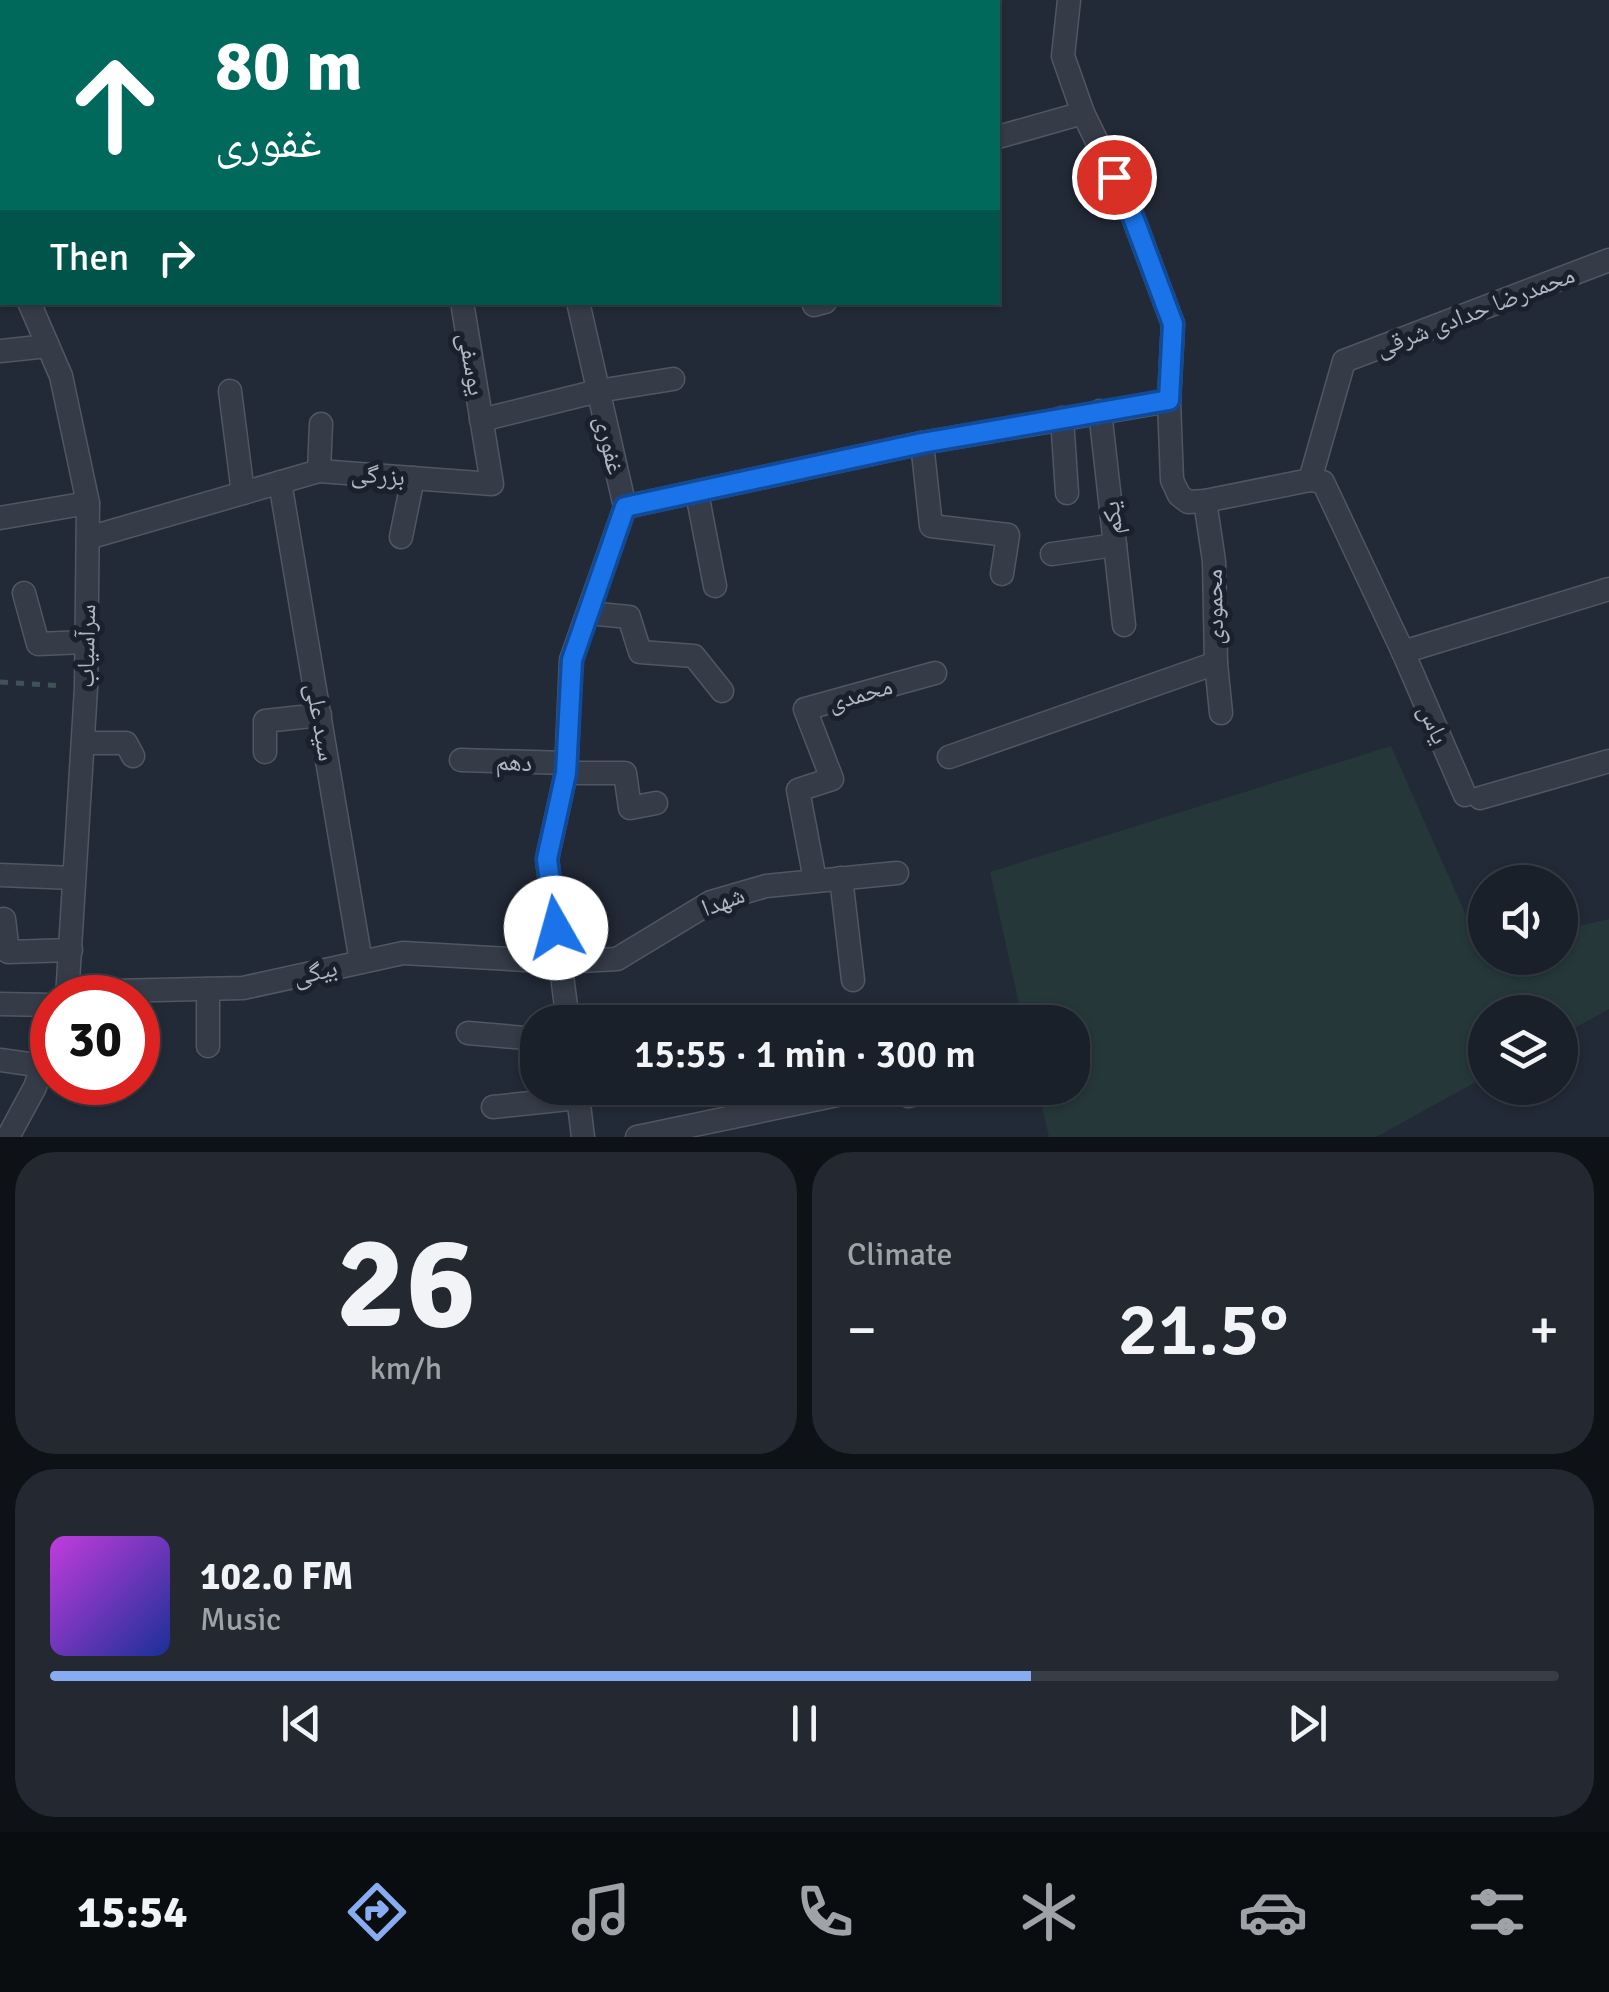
<!DOCTYPE html>
<html lang="en">
<head>
<meta charset="utf-8">
<style>
	body { margin:0; font-family:Signika,"Noto Naskh Arabic",sans-serif; background:#232831; color:#f1f3f6; height:100vh; display:flex; flex-direction:column; font-size:38px; white-space:nowrap }
	* { box-sizing:border-box; margin:0 }
	p { font-size:32px; color:#9fa3a8 }
	.icon { flex:none; width:55px; height:55px; fill:none; stroke:currentColor; stroke-width:2; stroke-linecap:round; stroke-linejoin:round }
	.map { position:relative; height:1137px; overflow:hidden }
	.panel { display:flex; flex-direction:column; gap:15px; padding:15px; background:#0e1217; flex:1 }
	.panel>* { flex:none }
	.guide { position:absolute; left:0px; top:0px; width:1000px; height:305px; box-shadow:0 2px 8px #0004,0 0 0 2px #383e46; background:#00695c; color:#fff; overflow:hidden }
	.tools { position:absolute; left:1468px; top:865px; display:grid; gap:20px }
	.tools a { display:grid; place-items:center; width:110px; height:110px; border-radius:50%; background:#1a2029; box-shadow:0 2px 8px #0004,0 0 0 2px #383e46; font-size:50px }
	.speed { position:absolute; left:30px; top:975px; display:flex; gap:20px; font-size:50px; font-weight:700; text-align:center }
	.speed>* { display:grid; place-content:center; width:130px; height:130px; border-radius:50%; background:#1a2029; box-shadow:0 2px 8px #0004,0 0 0 2px #383e46; line-height:1 }
	.speed .limit { border:15px solid #d22; background:#fff; color:#111 }
	.pin { position:absolute; display:grid; place-items:center; width:85px; height:85px; color:#fff; margin:-42px; border:5px solid #fff; border-radius:50%; box-shadow:0 2px 10px #0007 }
	.me { position:absolute; width:110px; margin:-55px; rotate:353deg; stroke-linejoin:round; filter:drop-shadow(0 0 8px #0008) }
	.turn { display:flex; align-items:center; gap:35px; height:210px; padding:0 50px; font-size:45px }
	.turn .icon { width:130px; height:130px; stroke-width:2.5 }
	.turn b { display:block; font-size:70px; line-height:85px }
	.then { display:flex; align-items:center; height:95px; padding:0 50px; background:#0003; gap:20px; font-size:38px }
	.big { font-size:75px; font-weight:600; line-height:1.1 }
	.panel .widget { flex:1; display:flex; flex-direction:column; justify-content:center; gap:15px; min-width:0; padding:0 35px; border-radius:40px; background:#232831 }
	.panel .dial { align-items:center; gap:0 }
	.dial b { font-size:130px; line-height:1 }
	.song { display:flex; align-items:center; gap:30px }
	.cover { width:120px; height:120px; border-radius:15px; background:linear-gradient(135deg,hsl(290 70% 55%),hsl(230 70% 35%)) }
	.played { height:10px; border-radius:5px; background:linear-gradient(90deg,#87acf2 65%,#383e46 65%) }
	.keys { display:flex; justify-content:space-around; direction:ltr }
	.heat { display:flex; justify-content:space-between; align-items:center; font-size:55px; direction:ltr }
	.panel .tiles { flex:1; display:grid; gap:15px; grid-template-columns:1fr 1fr }
	.widget:last-child { grid-column:span 2 }
	.trip { position:absolute; left:520px; top:1005px; width:570px; height:100px; border-radius:40px; background:#1a2029; box-shadow:0 2px 8px #0004,0 0 0 2px #383e46; font-weight:600; line-height:100px; text-align:center }
	.dock { display:flex; height:160px; justify-content:space-around; align-items:center; background:#0a0d10; color:#9fa3a8 }
	.dock .icon { width:70px; height:70px }
	.dock .on { color:#87acf2 }
	.dock b { font-size:45px; color:#f1f3f6 }
	.map>svg:first-child { display:block }
	.green { fill:#253739 }
	.lines { fill:none; stroke-linecap:round; stroke-linejoin:round }
	.street-casing { stroke:#505762; stroke-width:25 }
	.path { stroke:#415256; stroke-width:5; stroke-dasharray:8 8; stroke-linecap:butt }
	.street { stroke:#353c48; stroke-width:22 }
	.route-casing { stroke:#114b97; stroke-width:25 }
	.route { stroke:#1a73e8; stroke-width:18 }
	.labels { text-anchor:middle; dominant-baseline:central; stroke-width:10; stroke-linejoin:round; paint-order:stroke }
	.street-label { font-size:25px; fill:#b0b7c4; stroke:#1b212c }
</style>
</head>
<body>
<div class="map">
<svg width="1609" height="1137" viewBox="0 0 1609 1137">
	<rect width="100%" height="100%" fill="#222a37"/>
	<polygon class="green" points="1391,746 1480,947 1485,946 1485,958 1560,958 1560,930 1609,919 1609,1009 1560,1036 1560,1012 1485,1012 1485,1077 1376,1137 1049,1137 1038,1088 1072,1088 1072,1022 1023,1022 990,872"/>
	<g class="lines">
		<defs>
			<g id="street">
				<polyline points="1069,0 1063,56 1083,113 1130,209 1173,324 1169,401 1172,480 1179,495 1188,502 1205,501 1310,480 1323,482 1403,652 1465,795"/>
				<polyline points="579,2 580,0"/>
				<polyline points="998,137 1083,113"/>
				<polyline points="0,187 2,198"/>
				<polyline points="0,248 2,248"/>
				<polyline points="29,302 61,376 88,503 86,688 67,998"/>
				<polyline points="813,302 814,305 825,302"/>
				<polyline points="0,351 48,346"/>
				<polyline points="230,391 243,493"/>
				<polyline points="1100,411 1124,625"/>
				<polyline points="1062,418 1067,493"/>
				<polyline points="481,420 598,391 673,379"/>
				<polyline points="922,443 931,526 1008,535 1002,574"/>
				<polyline points="319,471 321,424"/>
				<polyline points="1310,480 1344,361 1609,260"/>
				<polyline points="280,482 361,962"/>
				<polyline points="697,493 715,586"/>
				<polyline points="1205,501 1214,561 1216,663 1221,713"/>
				<polyline points="625,507 922,443 1169,401"/>
				<polyline points="0,518 88,503"/>
				<polyline points="401,537 413,478"/>
				<polyline points="88,538 319,471 492,484 463,308"/>
				<polyline points="1052,554 1115,545"/>
				<polyline points="24,593 38,644 85,642"/>
				<polyline points="588,613 629,617 640,652 694,656 722,691"/>
				<polyline points="1403,652 1609,589"/>
				<polyline points="83,743 126,743 133,756"/>
				<polyline points="265,752 265,721 320,715"/>
				<polyline points="949,757 1216,663"/>
				<polyline points="461,760 567,763"/>
				<polyline points="566,773 625,773 630,808 656,803"/>
				<polyline points="1480,798 1609,761"/>
				<polyline points="0,875 74,878"/>
				<polyline points="841,878 853,980"/>
				<polyline points="815,880 798,790 832,779 805,709 935,673"/>
				<polyline points="4,919 8,952 71,950"/>
				<polyline points="69,992 243,988 403,953 561,962 617,959 711,902 766,886 897,873"/>
				<polyline points="0,1004 52,1005"/>
				<polyline points="568,1022 547,859 566,773 571,660 625,507 578,302"/>
				<polyline points="468,1033 538,1039"/>
				<polyline points="208,1046 208,989"/>
				<polyline points="0,1060 43,1066"/>
				<polyline points="577,1088 583,1137"/>
				<polyline points="904,1088 908,1096 941,1088"/>
				<polyline points="493,1107 578,1098"/>
				<polyline points="8,1137 35,1087 52,1038"/>
				<polyline points="637,1137 871,1088"/>
			</g>
		</defs>
		<use href="#street" class="street-casing"/>
		<polyline class="path" points="0,682 62,686"/>
		<use href="#street" class="street"/>
	</g>
	<g class="lines">
		<defs>
			<polyline id="route" points="556,928 547,859 566,773 572,660 625,507 922,443 1169,400 1173,324 1130,209 1114,177"/>
		</defs>
		<use href="#route" class="route-casing"/>
		<use href="#route" class="route"/>
	</g>
	<g class="labels">
		<g class="street-label">
			<text transform="translate(1475 311) rotate(-21)">محمدرضا حدادی شرقی</text>
			<text transform="translate(472 364) rotate(80)">یوسفی</text>
			<text transform="translate(610 445) rotate(77)">غفوری</text>
			<text transform="translate(378 475) rotate(4)">بزرگی</text>
			<text transform="translate(1112 518) rotate(-96)">یکم</text>
			<text transform="translate(1214 607) rotate(-91)">محمودی</text>
			<text transform="translate(86 646) rotate(-89)">سرآسیاب</text>
			<text transform="translate(860 694) rotate(-16)">محمدی</text>
			<text transform="translate(321 722) rotate(80)">سید علی</text>
			<text transform="translate(1434 724) rotate(67)">یاس</text>
			<text transform="translate(514 762) rotate(2)">دهم</text>
			<text transform="translate(723 901) rotate(-21)">شهدا</text>
			<text transform="translate(315 972) rotate(-13)">بیگی</text>
		</g>
	</g>
</svg>
<div class="tools">
<a><svg class="icon" aria-label="sound" viewBox="0 0 24 24"><path d="M4 9h4l5-4v14l-5-4H4zM17 9q2 3 0 6"/></svg></a>
<a><svg class="icon" aria-label="layers" viewBox="0 0 24 24"><path d="M12 4l9 5-9 5-9-5zM3 14l9 5 9-5"/></svg></a>
</div>
<div class="speed"><div class="limit">30</div></div>
<div class="pin" style="left:1114px;top:177px;background:#d93025"><svg class="icon" aria-label="arrive" viewBox="0 0 24 24"><path d="M6 21V4h12l-3 4 3 4H6"/></svg></div>
<svg class="me" style="left:556px;top:928px" viewBox="-20 -20 40 40"><circle r="19" fill="#fff"/><path d="M0-13L10 11 0 6-10 11z" fill="#1a73e8"/></svg>
<div class="trip">15:55 · 1 min · 300 m</div>
<div class="guide">
<div class="turn"><svg class="icon" aria-label="ahead" viewBox="0 0 24 24"><path d="M12 20V5M6 11l6-6 6 6"/></svg><div><b>80 m</b>غفوری</div></div>
<div class="then">Then<svg class="icon" aria-label="right" viewBox="0 0 24 24"><path d="M7 20v-9h11M14 6l5 5-5 5"/></svg></div>
</div>
</div>
<section class="panel">
<div class="tiles">
<div class="widget dial"><b>26</b><p>km/h</p></div>
<div class="widget"><p>Climate</p>
<div class="heat"><a>−</a><b class="big">21.5°</b><a>+</a></div>
</div>
<div class="widget">
<div class="song"><i class="cover"></i><div><b>102.0 FM</b><p>Music</p></div></div>
<div class="played"></div>
<div class="keys"><svg class="icon" aria-label="previous" viewBox="0 0 24 24"><path d="M18 5L8 12l10 7zM5 5v14"/></svg><svg class="icon" aria-label="pause" viewBox="0 0 24 24"><path d="M8 5v14M16 5v14"/></svg><svg class="icon" aria-label="next" viewBox="0 0 24 24"><path d="M6 5l10 7-10 7zM19 5v14"/></svg></div>
</div>
</div>
</section>
<nav class="dock">
<b>15:54</b>
<svg class="icon on" aria-label="directions" viewBox="0 0 24 24"><path d="M12 3l9 9-9 9-9-9zM9 14v-3h6M13 9l2 2-2 2"/></svg>
<svg class="icon" aria-label="music" viewBox="0 0 24 24"><path d="M9 18V5l10-2v13"/><circle cx="6" cy="18" r="3"/><circle cx="16" cy="16" r="3"/></svg>
<svg class="icon" aria-label="phone" viewBox="0 0 24 24"><path d="M5 4h4l2 5-3 2q2 4 5 5l2-3 5 2v4C11 20 4 13 5 4z"/></svg>
<svg class="icon" aria-label="climate" viewBox="0 0 24 24"><path d="M12 3v18M4 7l16 10M4 17L20 7"/></svg>
<svg class="icon" aria-label="car" viewBox="0 0 24 24"><path d="M5 17H2v-5l4-1 3-4h7l3 4 3 1v5h-3M9 17h6M6 11h13"/><circle cx="7" cy="17" r="2"/><circle cx="17" cy="17" r="2"/></svg>
<svg class="icon" aria-label="filters" viewBox="0 0 24 24"><path d="M4 7h16M4 17h16"/><circle cx="9" cy="7" r="2"/><circle cx="15" cy="17" r="2"/></svg>
</nav>
</body>
</html>
